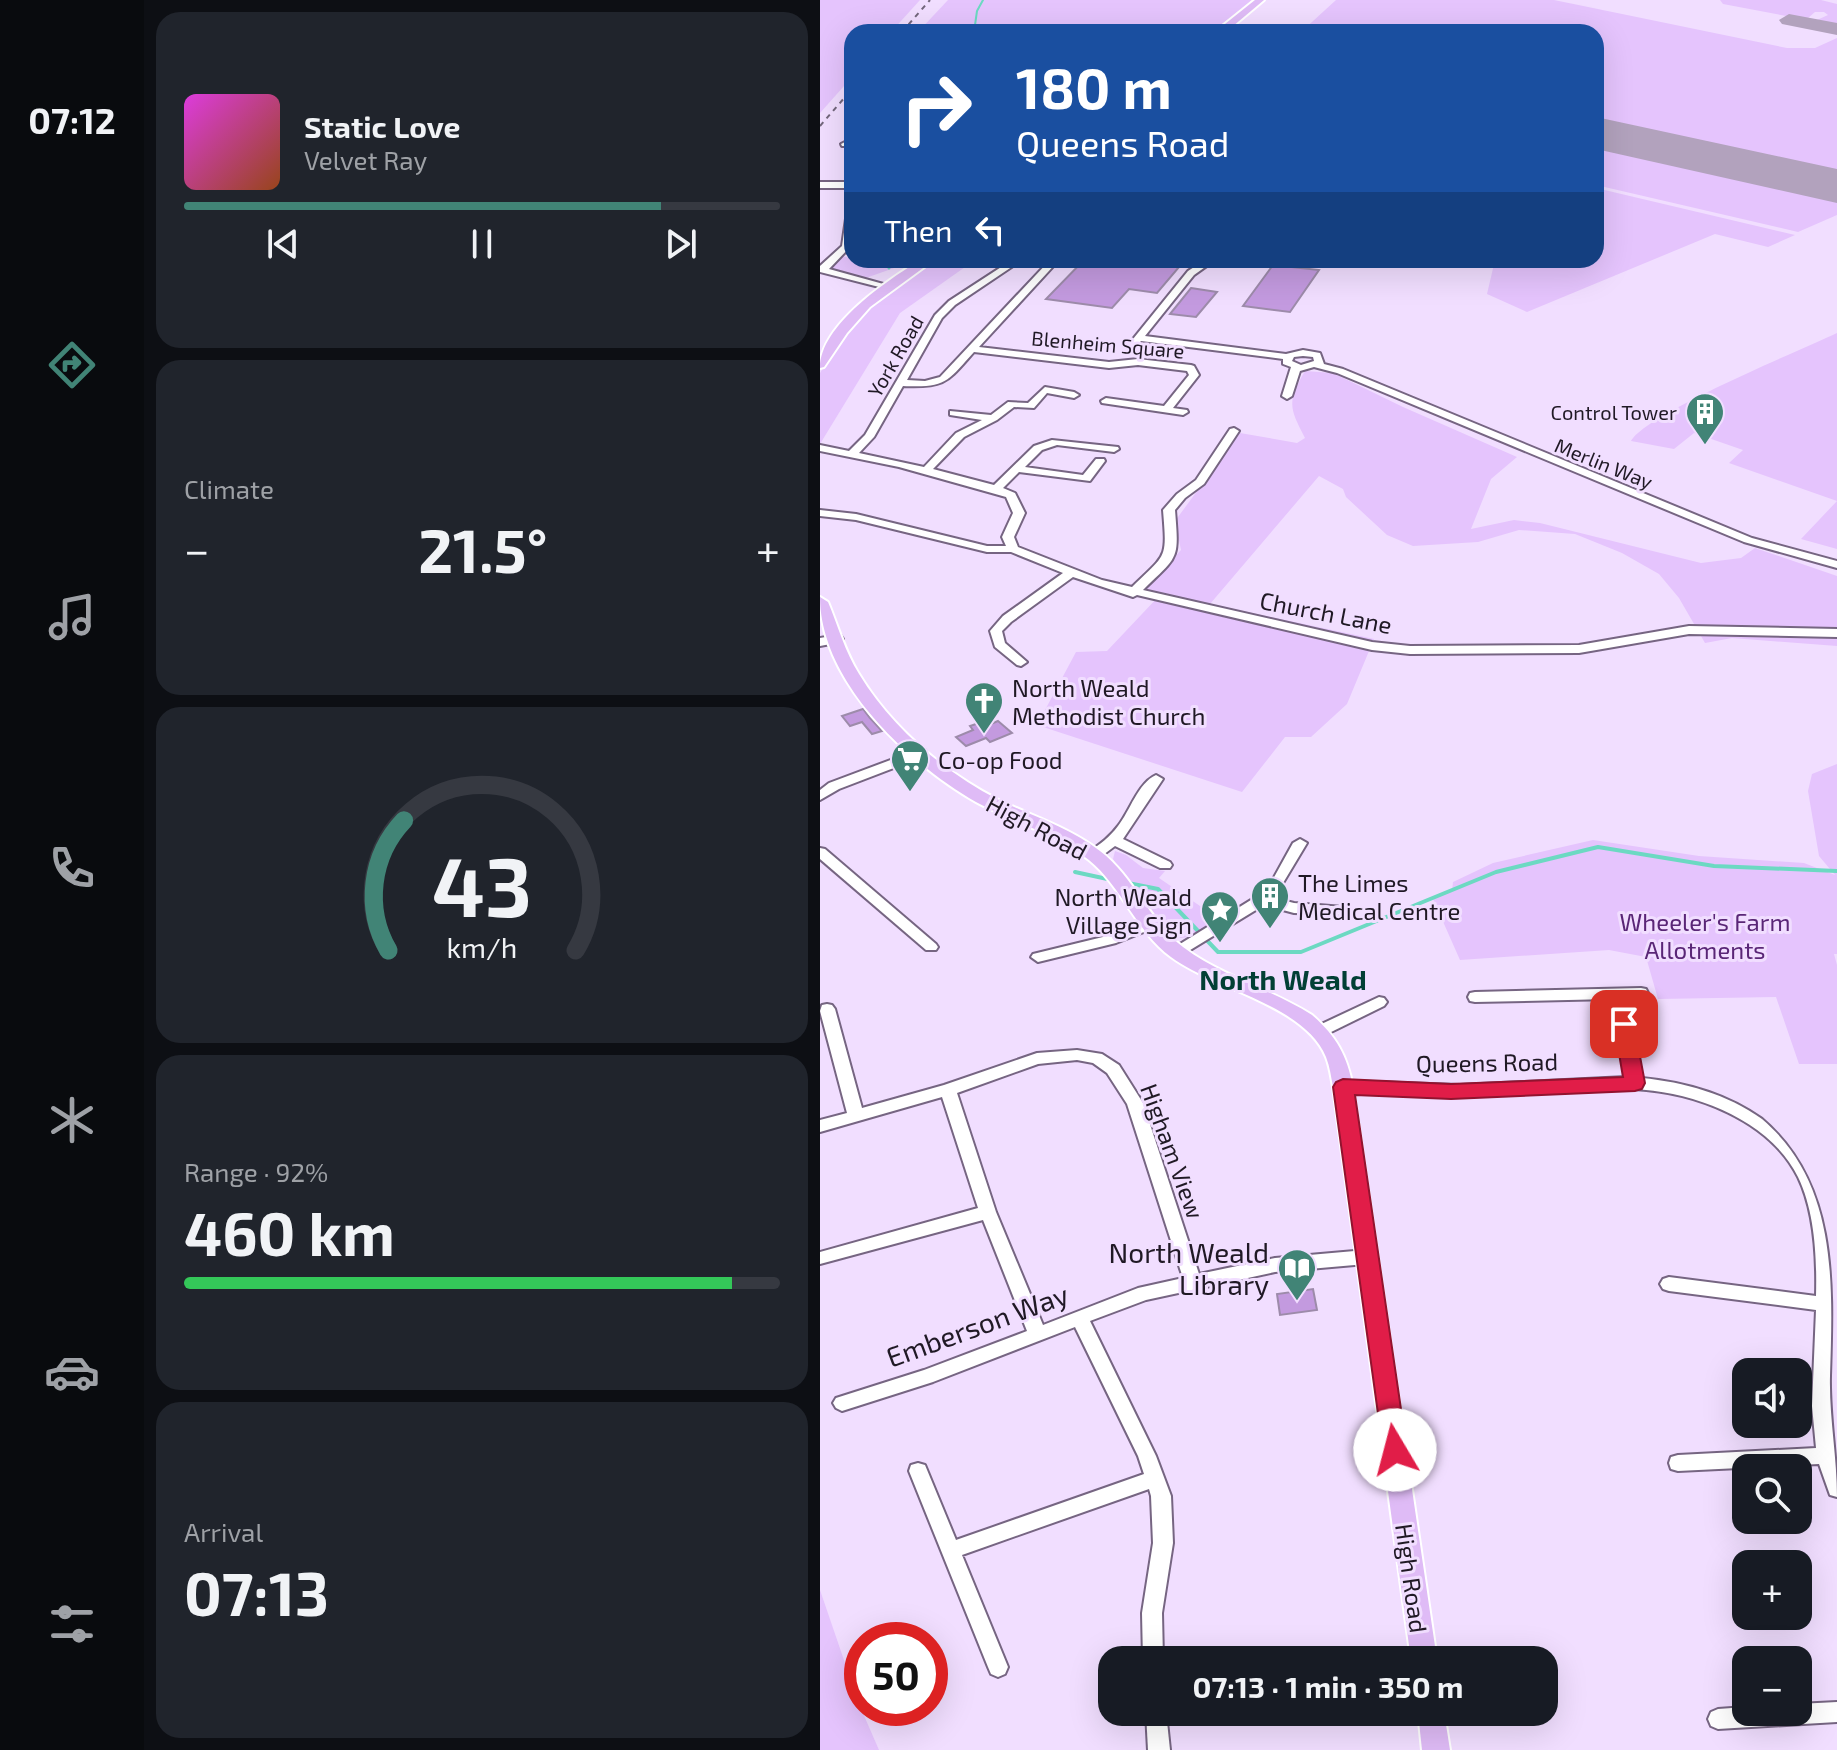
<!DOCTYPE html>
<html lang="en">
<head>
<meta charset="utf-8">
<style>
	body { margin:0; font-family:"Exo 2",sans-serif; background:#20242c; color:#f1f3f6; height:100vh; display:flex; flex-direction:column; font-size:30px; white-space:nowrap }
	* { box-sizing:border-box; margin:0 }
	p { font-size:26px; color:#9ea1a6 }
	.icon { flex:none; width:44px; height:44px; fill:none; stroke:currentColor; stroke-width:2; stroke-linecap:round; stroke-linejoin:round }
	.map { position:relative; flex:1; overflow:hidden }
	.details { display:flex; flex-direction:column; gap:12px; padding:12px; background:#0d0f14; width:676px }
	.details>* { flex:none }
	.banner { position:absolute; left:24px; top:24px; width:760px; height:244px; border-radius:24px; box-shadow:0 8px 32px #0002; background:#1a4fa0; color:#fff; overflow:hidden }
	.buttons { position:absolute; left:912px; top:1358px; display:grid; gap:16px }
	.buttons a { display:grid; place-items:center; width:80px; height:80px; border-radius:16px; background:#171b24; box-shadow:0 8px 32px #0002; font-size:40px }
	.speed { position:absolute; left:24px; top:1622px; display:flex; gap:16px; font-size:40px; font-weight:700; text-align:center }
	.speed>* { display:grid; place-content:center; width:104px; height:104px; border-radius:50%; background:#171b24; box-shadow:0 8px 32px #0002; line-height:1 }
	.speed .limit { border:12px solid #d22; background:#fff; color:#111 }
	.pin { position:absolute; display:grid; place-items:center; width:68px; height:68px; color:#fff; margin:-34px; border-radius:16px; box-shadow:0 4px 12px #0006 }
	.me { position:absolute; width:88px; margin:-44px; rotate:352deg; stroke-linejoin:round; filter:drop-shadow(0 0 6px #0008) }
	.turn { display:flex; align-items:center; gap:28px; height:168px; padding:0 40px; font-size:36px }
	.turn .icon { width:104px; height:104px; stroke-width:2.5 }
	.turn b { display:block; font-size:56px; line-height:68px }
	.then { display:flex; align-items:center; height:76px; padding:0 40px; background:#0003; gap:16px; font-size:30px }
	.big { font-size:60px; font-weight:700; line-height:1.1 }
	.details .card { flex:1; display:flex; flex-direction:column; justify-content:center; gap:12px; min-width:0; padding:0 28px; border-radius:24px; background:#20242c }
	.details .dial { align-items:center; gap:0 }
	.dial svg { height:208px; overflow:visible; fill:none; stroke:#363941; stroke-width:7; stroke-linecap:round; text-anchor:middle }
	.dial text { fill:#f1f3f6; stroke:none }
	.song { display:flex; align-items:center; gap:24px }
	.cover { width:96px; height:96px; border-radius:12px; background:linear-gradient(135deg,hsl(300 70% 55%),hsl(20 70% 35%)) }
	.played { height:8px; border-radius:4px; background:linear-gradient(90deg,#418476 80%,#363941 80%) }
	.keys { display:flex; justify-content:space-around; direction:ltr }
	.heat { display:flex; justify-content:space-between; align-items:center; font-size:44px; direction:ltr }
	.charge { height:12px; border-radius:6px; background:linear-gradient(90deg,#34c759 92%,#363941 0) }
	.trip { position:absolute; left:278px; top:1646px; width:460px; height:80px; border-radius:24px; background:#171b24; box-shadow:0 8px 32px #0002; font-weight:700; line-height:80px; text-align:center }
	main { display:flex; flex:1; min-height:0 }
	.tabs { display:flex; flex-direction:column; width:144px; justify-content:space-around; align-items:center; background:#090b0e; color:#9ea1a6 }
	.tabs .icon { width:56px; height:56px }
	.tabs .current { color:#418476 }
	.tabs b { font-size:36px; color:#f1f3f6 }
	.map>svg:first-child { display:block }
	.green { fill:#e5c4fd }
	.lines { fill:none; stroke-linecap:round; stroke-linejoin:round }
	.stream-far2 { stroke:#6cd9c2; stroke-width:2 }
	.stream-far1 { stroke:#6cd9c2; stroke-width:3 }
	.stream { stroke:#6cd9c2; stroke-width:4 }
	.taxiway { fill:#b2a2bd; fill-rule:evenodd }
	.runway { fill:#b2a2bd; fill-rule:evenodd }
	.building { fill:#c39adf; stroke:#9d8baa; stroke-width:2 }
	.minor-casing { stroke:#766582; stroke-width:4 }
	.major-casing { stroke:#fff; stroke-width:4 }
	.minor { fill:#fff; fill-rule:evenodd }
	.major { fill:#dfbbf6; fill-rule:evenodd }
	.rail { stroke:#72667b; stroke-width:2; stroke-dasharray:5 5; stroke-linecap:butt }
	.route { fill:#e11d48; stroke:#92132f; stroke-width:2 }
	.labels { text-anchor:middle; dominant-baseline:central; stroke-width:6; stroke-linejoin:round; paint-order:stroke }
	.far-street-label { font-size:20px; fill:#201925; stroke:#f1deff }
	.far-poi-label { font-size:20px; fill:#201925; stroke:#f1deff; text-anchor:end }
	.street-label { font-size:24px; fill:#201925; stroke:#f1deff }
	.poi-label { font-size:24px; fill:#201925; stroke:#f1deff; text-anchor:start }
	.park-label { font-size:24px; fill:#5a2677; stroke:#f1deff }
	.quarter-label { font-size:28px; font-weight:bold; fill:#023f35; stroke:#f1deff }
	.near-poi-label { font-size:28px; fill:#201925; stroke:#f1deff; text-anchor:end }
	.near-street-label { font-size:28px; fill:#201925; stroke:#f1deff }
</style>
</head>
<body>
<main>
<nav class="tabs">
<b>07:12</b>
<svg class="icon current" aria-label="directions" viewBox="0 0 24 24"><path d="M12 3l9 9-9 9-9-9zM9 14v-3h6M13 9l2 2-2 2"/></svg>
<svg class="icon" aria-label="music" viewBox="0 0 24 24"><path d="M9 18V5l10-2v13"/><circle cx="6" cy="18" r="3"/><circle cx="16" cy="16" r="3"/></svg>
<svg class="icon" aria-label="phone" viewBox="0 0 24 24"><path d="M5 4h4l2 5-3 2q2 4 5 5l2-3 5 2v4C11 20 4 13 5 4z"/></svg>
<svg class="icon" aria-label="climate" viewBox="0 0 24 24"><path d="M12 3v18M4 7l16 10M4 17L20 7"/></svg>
<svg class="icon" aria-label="car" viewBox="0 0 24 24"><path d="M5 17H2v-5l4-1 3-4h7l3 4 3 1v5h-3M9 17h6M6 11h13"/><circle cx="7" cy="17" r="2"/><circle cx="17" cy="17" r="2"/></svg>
<svg class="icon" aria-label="filters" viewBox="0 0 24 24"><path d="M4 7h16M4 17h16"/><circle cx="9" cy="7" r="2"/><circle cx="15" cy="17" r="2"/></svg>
</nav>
<section class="details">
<div class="card">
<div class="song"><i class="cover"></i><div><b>Static Love</b><p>Velvet Ray</p></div></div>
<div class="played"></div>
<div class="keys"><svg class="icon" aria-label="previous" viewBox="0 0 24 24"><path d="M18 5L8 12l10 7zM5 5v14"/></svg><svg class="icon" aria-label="pause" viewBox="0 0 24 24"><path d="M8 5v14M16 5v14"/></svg><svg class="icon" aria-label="next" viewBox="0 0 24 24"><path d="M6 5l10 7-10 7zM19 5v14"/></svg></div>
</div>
<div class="card"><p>Climate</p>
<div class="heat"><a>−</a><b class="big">21.5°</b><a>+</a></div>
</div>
<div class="card dial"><svg viewBox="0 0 100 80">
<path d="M14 69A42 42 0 1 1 86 69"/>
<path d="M14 69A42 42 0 0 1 20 19" stroke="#418476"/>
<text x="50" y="56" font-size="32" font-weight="700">43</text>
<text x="50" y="72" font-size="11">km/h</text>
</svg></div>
<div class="card"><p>Range · 92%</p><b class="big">460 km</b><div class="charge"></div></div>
<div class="card"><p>Arrival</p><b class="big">07:13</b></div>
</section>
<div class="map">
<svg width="1017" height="1750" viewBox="0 0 1017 1750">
	<rect width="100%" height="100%" fill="#f1deff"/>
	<g class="green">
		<polygon points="0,0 100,0 71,32 32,32 32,77 0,113"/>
		<polygon points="128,0 440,0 419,19 410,18 391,32 98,32"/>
		<polygon points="516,0 734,0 967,48 995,48 1017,38 1017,175 776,123 776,32 481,32"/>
		<polygon points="900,0 1001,0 1017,4 1017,26 997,20 1008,15 1004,12 995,12 988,18 977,18 903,4"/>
		<polygon points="776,144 1017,198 1017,215 978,232 776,185"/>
		<polygon points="776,188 975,235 948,247 895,234 707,312 667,294 675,260 776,260"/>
		<polygon points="22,256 74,268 43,279 8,269 11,263"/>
		<polygon points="114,260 155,260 80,313 0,444 0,373 20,341 50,303"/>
		<path d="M 1017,333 L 1017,549 L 981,539 L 1017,501 L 909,463 L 923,450 L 874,433 L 854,449 L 811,441 C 827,413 979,351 1017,333 Z"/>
		<path d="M 485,371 L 513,373 L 583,407 L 697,457 L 671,479 L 651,529 L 694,520 L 720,523 L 881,563 L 921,558 L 935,548 L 1017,576 L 1017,646 L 912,638 L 885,643 L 859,598 L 839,574 L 802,553 L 755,534 L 699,530 L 658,542 L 593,546 L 567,535 L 526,497 L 523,489 L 499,476 L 390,604 L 554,639 L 527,704 L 491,737 L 465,737 L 422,792 L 217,725 L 256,652 L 287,651 L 339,596 L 325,590 L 361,550 L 355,521 L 420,433 L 477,443 L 485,438 C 469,407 467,402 485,371 Z"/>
		<polygon points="1017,764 1017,954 1014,954 1017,965 1017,1064 979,1064 956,997 838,999 826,957 789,950 640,960 613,899 632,891 633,882 673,863 773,840 879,856 984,863 1015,875 999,856 988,791 992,774"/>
		<path d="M 295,851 L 306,855 L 323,868 L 345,871 L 339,878 L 399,919 C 383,929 369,943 350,936 L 299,869 L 293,859 Z"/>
		<polygon points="0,1590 39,1704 59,1750 0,1750"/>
	</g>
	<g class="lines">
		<polyline class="stream-far2" points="154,32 157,11 163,0"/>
		<polyline class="stream-far1" points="69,268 72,260"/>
		<g class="stream">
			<polyline points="255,872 292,880"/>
			<polyline points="308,883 338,889 398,952 481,952 676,872 778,847 894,866 1017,871"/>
		</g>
		<polygon class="taxiway" points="969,14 1017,23 1017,35 962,24 959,20"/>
		<polygon class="runway" points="776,117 1017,169 1017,203 776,149"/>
	</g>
	<g class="building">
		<polygon points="264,260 365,260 337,293 309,289 292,308 226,299"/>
		<polygon points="453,265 499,270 470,312 423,306"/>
		<polygon points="371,288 397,292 376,317 350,314"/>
		<polygon points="43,709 50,718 62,731 52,734 42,722 30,726 22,716"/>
		<polygon points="178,721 192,733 170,742 166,738 146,746 136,737 153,730 150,726 162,722 166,726"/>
		<polygon points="493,1289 497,1310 460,1315 457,1294"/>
	</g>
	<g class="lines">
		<defs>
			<g id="minor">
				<polygon points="25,142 32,142 32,146 22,146 21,144"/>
				<rect x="0" y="182" width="32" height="6"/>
				<polygon points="32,202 30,247 9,269 67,285 67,289 0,272 0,266 22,246 28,205"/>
				<path d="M 192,260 L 202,260 L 135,305 L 122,318 L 87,380 L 105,381 L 120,377 L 230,260 L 239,260 L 159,347 L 289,362 L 318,359 L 371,365 L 374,366 L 379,375 L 353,408 L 367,410 L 368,412 L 363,415 L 282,403 L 281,401 L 286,398 L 344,406 L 369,375 L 367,371 L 318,365 L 289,368 L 154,352 C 127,382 126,388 83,386 L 54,437 L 39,453 L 104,467 L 136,433 L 162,420 L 130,415 L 130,411 L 171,415 L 188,402 L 208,403 L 225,387 L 254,392 L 259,395 L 254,398 L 227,393 L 214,408 L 194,407 L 177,420 L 144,437 L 113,469 L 174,485 L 214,446 L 232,440 L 298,447 L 299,449 L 294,452 L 237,445 L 222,450 L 205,467 L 263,475 L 276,459 L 284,459 L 285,461 L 270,481 L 199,472 L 183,488 L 195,493 L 205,513 L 194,537 L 198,547 L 282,580 L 312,587 C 347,553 347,560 343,510 L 357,494 L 376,480 L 410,429 L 414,428 L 419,431 L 384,484 L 365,498 L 355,510 C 359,561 359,555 323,590 L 552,642 L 590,646 L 759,645 L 869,626 L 1017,629 L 1017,637 L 869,634 L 759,653 L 590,654 L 552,650 L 317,595 L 313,597 L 253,577 L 191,622 L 182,631 L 185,643 L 207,662 L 201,666 L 197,665 L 175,647 L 170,631 L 183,616 L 243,573 L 191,552 L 167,552 L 36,520 L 0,516 L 0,510 L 36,514 L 167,546 L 186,546 L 182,537 L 193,513 L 186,497 L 79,467 L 0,451 L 0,445 L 29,451 L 45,435 L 115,315 L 129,301 Z"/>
				<path d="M 385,260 L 395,260 L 374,275 L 325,336 L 466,354 L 483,350 L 500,353 L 504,364 L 523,369 L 932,538 L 1017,561 L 1017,568 L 924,542 L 517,373 L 494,367 L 480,371 L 472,396 L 467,399 L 462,396 L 471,367 L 463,364 L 463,359 L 321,341 L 315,348 L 309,348 L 309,344 L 368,271 ZM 483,356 L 493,357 L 494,361 L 481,365 L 472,361 L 474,357 Z"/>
				<polygon points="17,635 21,636 23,639 21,642 0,646 0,638"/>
				<polygon points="100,749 105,750 107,753 105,756 19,789 0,800 0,790 9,783"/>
				<path d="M 336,775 L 343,779 L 303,839 L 350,862 L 352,865 L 350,868 L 340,868 L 295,846 L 279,858 L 269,858 L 267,855 L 269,852 C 280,844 290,837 298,826 C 310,811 318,783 336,775 Z"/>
				<polygon points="480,839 487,843 454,898 474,903 523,907 528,909 530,912 528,915 474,913 444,905 362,955 352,955 350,952 352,949 447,890 473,843"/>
				<polygon points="0,848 5,849 116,944 118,947 116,950 106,950 0,859"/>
				<polygon points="329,920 334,922 336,925 334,928 296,943 218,962 211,957 213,954 287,936"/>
				<path d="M 821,988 L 826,989 L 828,993 L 826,997 L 807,998 L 822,1078 C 864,1082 907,1094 942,1119 C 1017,1183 1013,1280 1010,1376 C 1009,1417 1017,1456 1017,1497 L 1010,1495 L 999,1464 L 858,1471 L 851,1469 L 849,1463 L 851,1457 L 858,1455 L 996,1448 L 992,1406 L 996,1310 L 849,1291 L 843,1289 L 840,1284 L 843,1279 L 849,1277 L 996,1296 C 997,1258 995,1212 978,1177 C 949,1119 874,1092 814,1089 C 763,1086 713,1093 662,1095 C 616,1098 570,1093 523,1093 L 517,1091 L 515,1087 L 517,1083 L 523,1081 L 640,1085 L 806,1077 L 792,999 L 655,1002 L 650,1001 L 648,997 L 650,993 L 655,992 Z"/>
				<polygon points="559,997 564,998 567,1002 564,1006 503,1036 493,1036 490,1032 493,1028"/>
				<path d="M 7,1004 L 12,1005 L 15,1009 L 42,1108 L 124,1085 L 217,1053 L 257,1050 L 282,1054 L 299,1065 L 323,1103 L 379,1274 L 455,1258 L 546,1250 L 552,1252 L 555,1257 L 552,1262 L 546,1264 L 455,1272 L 326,1300 L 270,1321 L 336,1456 L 351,1496 L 353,1543 L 342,1613 L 343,1660 L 323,1660 L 322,1613 L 333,1543 L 331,1496 L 329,1489 L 142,1555 L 188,1667 L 185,1674 L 178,1677 L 171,1674 L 168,1667 L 89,1471 L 91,1465 L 98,1463 L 105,1465 L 136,1540 L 324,1474 L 318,1456 L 255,1327 L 113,1382 L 22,1411 L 16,1408 L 13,1403 L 16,1398 L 104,1370 L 207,1331 L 163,1220 L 0,1264 L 0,1252 L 158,1208 L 122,1097 L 0,1132 L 0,1120 L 27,1113 L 0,1011 L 2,1005 ZM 257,1060 L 273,1063 L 287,1073 L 307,1104 L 363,1278 L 318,1288 L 223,1325 L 176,1212 L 137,1093 L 218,1064 Z"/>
				<polygon points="1017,1702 1017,1722 898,1729 891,1726 888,1719 891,1712 898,1709 926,1707 926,1712 978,1712 978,1704"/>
				<polygon points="326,1712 346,1712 350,1750 328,1750"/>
			</g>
			<g id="major">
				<polygon points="435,0 444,0 406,32 395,32"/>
				<path d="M 100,260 L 114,260 L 50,307 L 27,333 L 4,367 L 0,368 C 0,325 67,281 100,260 Z"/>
				<path d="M 0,597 L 8,602 C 18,626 25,652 39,674 C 71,727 123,771 177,799 C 211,816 249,827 280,851 C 314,877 329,921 363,947 C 401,976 451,989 492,1015 C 516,1036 527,1055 533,1087 L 617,1660 L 591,1660 L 513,1087 C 511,1077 510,1067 506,1057 C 485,1005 394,989 351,957 C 316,931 302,887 269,860 C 235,833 192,822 156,802 C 88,763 0,681 0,597 Z"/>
				<polygon points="598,1712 624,1712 630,1750 602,1750"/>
			</g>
		</defs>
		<use href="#minor" class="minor-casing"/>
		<use href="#major" class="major-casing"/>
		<use href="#minor" class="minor"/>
		<use href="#major" class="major"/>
		<g class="rail">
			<polyline points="82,32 110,0"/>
			<polyline points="0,126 32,89"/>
		</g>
	</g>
	<polygon class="route" points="804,1017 814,1024 825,1083 822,1089 815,1091 631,1099 535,1095 587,1450 584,1458 575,1461 566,1458 563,1450 513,1087 516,1082 523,1079 631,1084 803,1077 794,1024"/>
	<defs>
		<symbol id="building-pin" viewBox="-11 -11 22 30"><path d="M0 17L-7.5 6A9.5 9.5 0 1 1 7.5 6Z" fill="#418476" stroke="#f1deff"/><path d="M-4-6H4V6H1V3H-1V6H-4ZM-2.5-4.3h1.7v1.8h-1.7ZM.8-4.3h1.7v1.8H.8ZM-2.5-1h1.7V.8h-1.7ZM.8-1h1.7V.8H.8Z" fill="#fff"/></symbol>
		<symbol id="church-pin" viewBox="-11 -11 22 30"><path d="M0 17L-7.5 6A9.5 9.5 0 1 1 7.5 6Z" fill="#418476" stroke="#f1deff"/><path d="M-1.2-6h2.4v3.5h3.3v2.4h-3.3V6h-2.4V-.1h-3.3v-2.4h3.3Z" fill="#fff"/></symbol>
		<symbol id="supermarket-pin" viewBox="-11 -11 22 30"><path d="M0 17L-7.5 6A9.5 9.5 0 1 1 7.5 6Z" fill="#418476" stroke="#f1deff"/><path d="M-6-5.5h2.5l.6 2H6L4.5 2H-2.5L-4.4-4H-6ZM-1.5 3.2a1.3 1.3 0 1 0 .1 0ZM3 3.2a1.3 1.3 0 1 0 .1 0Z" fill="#fff"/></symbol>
		<symbol id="sight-pin" viewBox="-11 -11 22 30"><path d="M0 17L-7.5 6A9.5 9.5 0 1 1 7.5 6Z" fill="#418476" stroke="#f1deff"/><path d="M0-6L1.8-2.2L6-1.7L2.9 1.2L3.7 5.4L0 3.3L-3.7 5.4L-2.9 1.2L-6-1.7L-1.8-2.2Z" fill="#fff"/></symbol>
		<symbol id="library-pin" viewBox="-11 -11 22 30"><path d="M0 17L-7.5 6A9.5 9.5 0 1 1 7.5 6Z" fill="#418476" stroke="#f1deff"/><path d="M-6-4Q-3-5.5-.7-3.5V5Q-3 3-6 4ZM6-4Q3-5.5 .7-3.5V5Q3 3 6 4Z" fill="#fff"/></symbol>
	</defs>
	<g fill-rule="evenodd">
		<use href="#building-pin" x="863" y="390" width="44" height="60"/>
		<use href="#church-pin" x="142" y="679" width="44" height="60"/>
		<use href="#supermarket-pin" x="68" y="737" width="44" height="60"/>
		<use href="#building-pin" x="428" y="874" width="44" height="60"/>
		<use href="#sight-pin" x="378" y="888" width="44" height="60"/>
		<use href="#library-pin" x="455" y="1246" width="44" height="60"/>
	</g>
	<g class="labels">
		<g class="far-street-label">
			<text transform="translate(288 344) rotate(5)">Blenheim Square</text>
			<text transform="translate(75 356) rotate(-60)">York Road</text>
			<text transform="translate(784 463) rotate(22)">Merlin Way</text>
		</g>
		<g class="far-poi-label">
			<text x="857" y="412">Control Tower</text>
		</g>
		<g class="street-label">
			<text transform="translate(506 612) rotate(11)">Church Lane</text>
			<text transform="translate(217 827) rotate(28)">High Road</text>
			<text transform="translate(667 1062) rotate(-1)">Queens Road</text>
			<text transform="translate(353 1151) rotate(70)">Higham View</text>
			<text transform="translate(592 1578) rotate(82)">High Road</text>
		</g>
		<g class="poi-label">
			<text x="192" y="687">North Weald<tspan x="192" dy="28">Methodist Church</tspan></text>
			<text x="118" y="759">Co-op Food</text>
			<text x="478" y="882">The Limes<tspan x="478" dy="28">Medical Centre</tspan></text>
			<text x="372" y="896" text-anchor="end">North Weald<tspan x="372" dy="28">Village Sign</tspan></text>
		</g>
		<g class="park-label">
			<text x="885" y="921">Wheeler's Farm<tspan x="885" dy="28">Allotments</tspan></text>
		</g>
		<g class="quarter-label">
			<text x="463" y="979">North Weald</text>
		</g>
		<g class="near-poi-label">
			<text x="449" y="1252">North Weald<tspan x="449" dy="32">Library</tspan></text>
		</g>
		<g class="near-street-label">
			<text transform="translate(157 1325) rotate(-20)">Emberson Way</text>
		</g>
	</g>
</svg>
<div class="buttons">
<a><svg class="icon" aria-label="sound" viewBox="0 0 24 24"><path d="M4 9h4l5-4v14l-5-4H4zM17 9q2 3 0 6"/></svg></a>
<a><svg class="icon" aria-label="search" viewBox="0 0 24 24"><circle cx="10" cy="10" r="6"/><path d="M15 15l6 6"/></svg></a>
<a>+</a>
<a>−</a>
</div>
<div class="speed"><div class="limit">50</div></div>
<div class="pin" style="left:804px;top:1024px;background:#d93025"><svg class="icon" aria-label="arrive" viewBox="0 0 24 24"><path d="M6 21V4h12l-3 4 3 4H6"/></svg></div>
<svg class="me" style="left:575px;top:1450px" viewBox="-20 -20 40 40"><circle r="19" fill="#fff"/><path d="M0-13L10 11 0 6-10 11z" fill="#e11d48"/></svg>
<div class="trip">07:13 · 1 min · 350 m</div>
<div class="banner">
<div class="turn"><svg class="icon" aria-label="right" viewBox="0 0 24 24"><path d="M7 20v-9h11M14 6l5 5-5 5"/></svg><div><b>180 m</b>Queens Road</div></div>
<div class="then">Then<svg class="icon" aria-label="left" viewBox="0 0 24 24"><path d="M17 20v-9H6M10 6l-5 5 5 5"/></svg></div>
</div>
</div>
</main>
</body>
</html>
